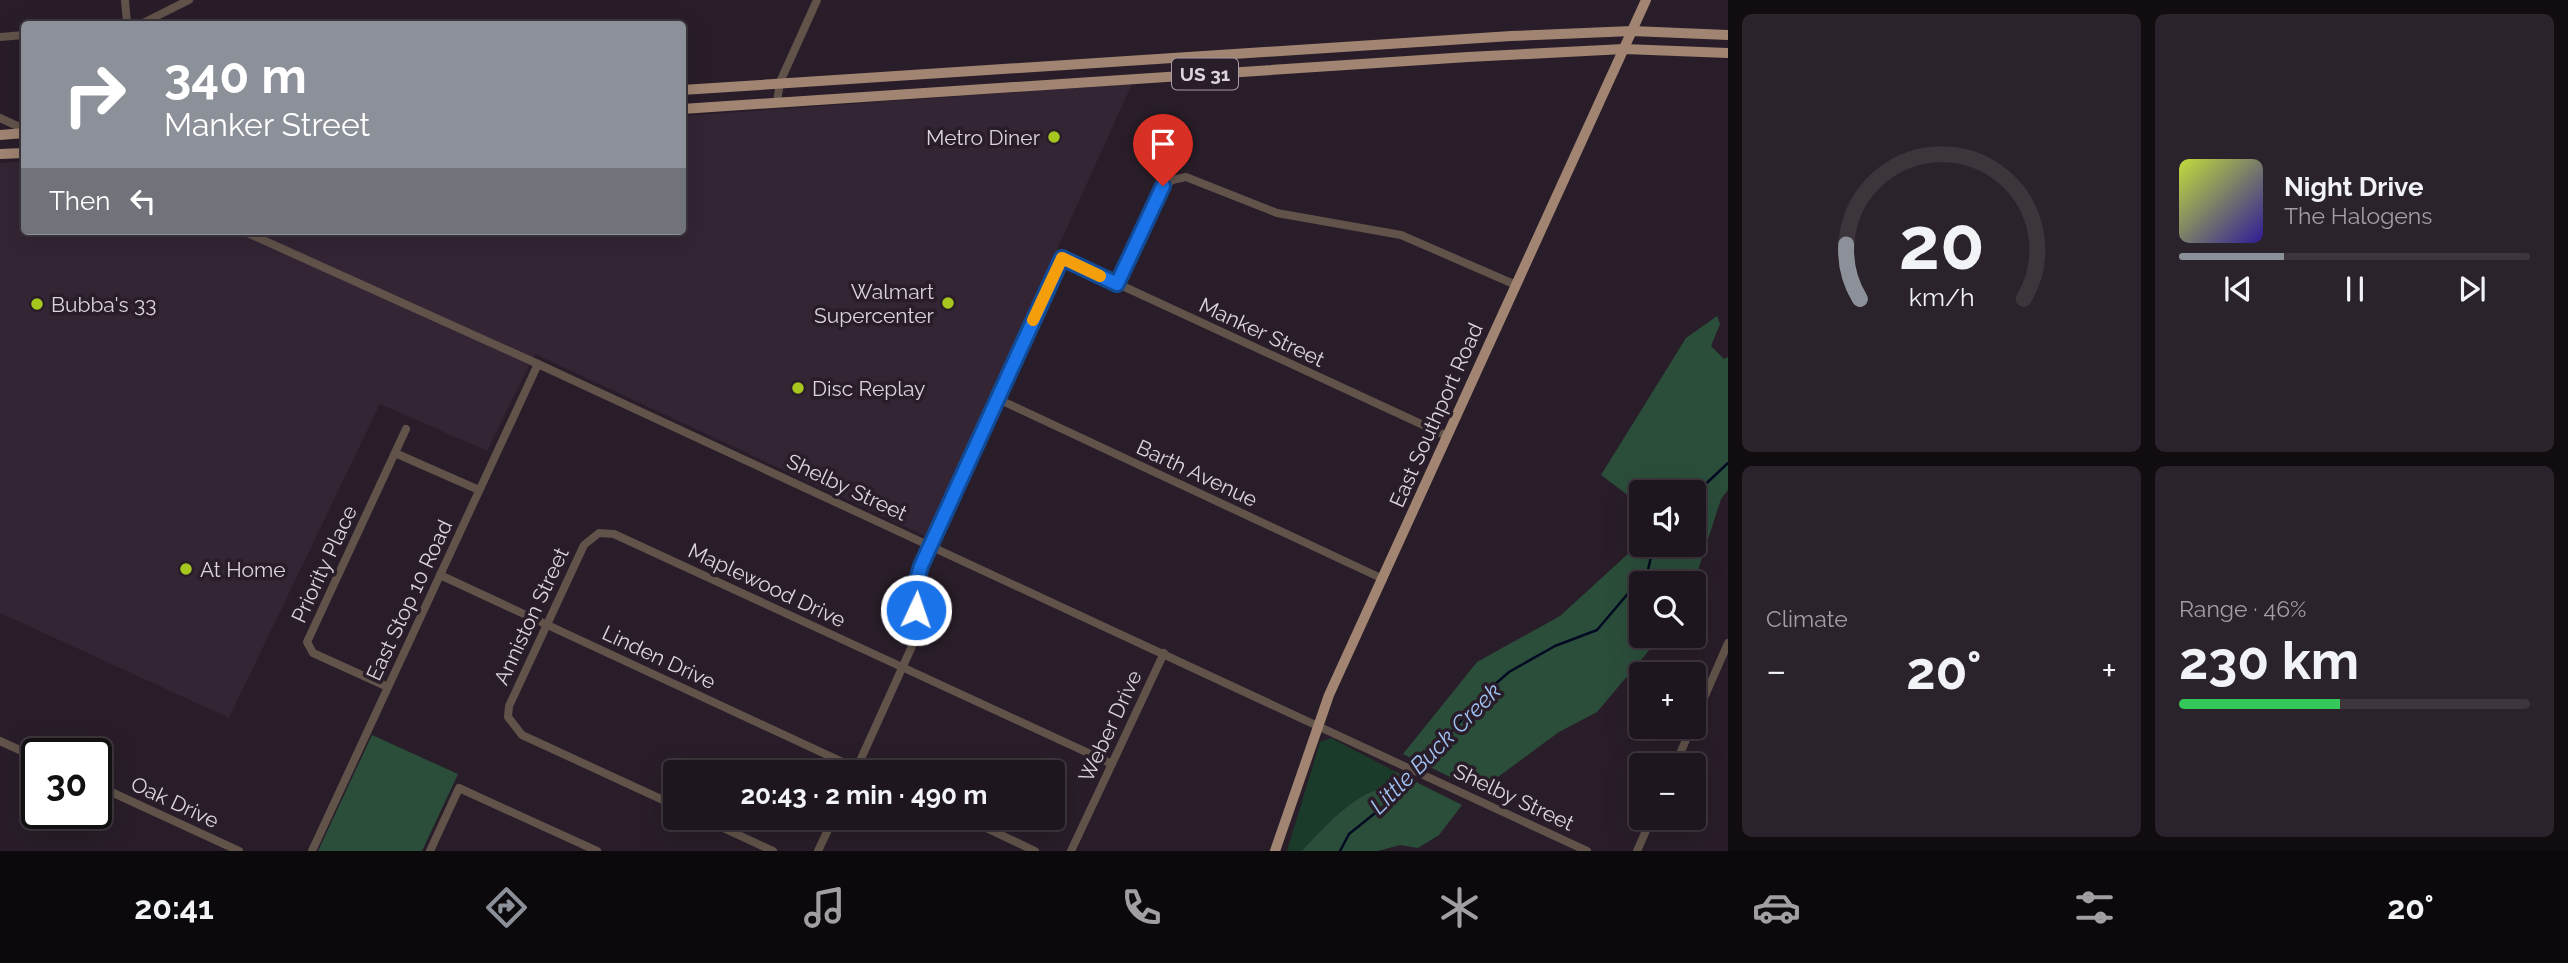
<!DOCTYPE html>
<html lang="en">
<head>
<meta charset="utf-8">
<style>
	body { margin:0; font-family:Raleway,sans-serif; background:#2b232b; color:#f1f3f6; height:100vh; display:flex; flex-direction:column; font-size:26px; white-space:nowrap }
	* { box-sizing:border-box; margin:0 }
	p { font-size:23px; color:#a19fa4 }
	.icon { flex:none; width:38px; height:38px; fill:none; stroke:currentColor; stroke-width:2; stroke-linecap:round; stroke-linejoin:round }
	.map { position:relative; flex:1; overflow:hidden }
	.side { display:flex; flex-direction:column; gap:14px; padding:14px; background:#100c10; width:840px }
	.side>* { flex:none }
	.guide { position:absolute; left:21px; top:21px; width:665px; height:214px; border-radius:7px; box-shadow:0 7px 28px #0002,0 0 0 2px #3c353c; background:#8c9099; color:#fff; overflow:hidden }
	.tools { position:absolute; left:1629px; top:480px; display:grid; gap:14px }
	.tools a { display:grid; place-items:center; width:77px; height:77px; border-radius:7px; background:#1e161e; box-shadow:0 7px 28px #0002,0 0 0 2px #3c353c; font-size:35px }
	.speed { position:absolute; left:21px; top:738px; display:flex; gap:14px; font-size:35px; font-weight:700; text-align:center }
	.speed>* { display:grid; place-content:center; width:91px; height:91px; border-radius:50%; background:#1e161e; box-shadow:0 7px 28px #0002,0 0 0 2px #3c353c; line-height:1 }
	.speed .limit { border:4px solid #111; border-radius:10px; background:#fff; color:#111 }
	.pin { position:absolute; display:grid; place-items:center; width:60px; height:60px; color:#fff; margin:-72px -30px; border-radius:50% 50% 50% 0; rotate:-45deg; box-shadow:0 0 7px #0007 }
	.pin .icon { rotate:45deg }
	.me { position:absolute; width:77px; margin:-38px; rotate:3deg; stroke-linejoin:round; filter:drop-shadow(0 0 5px #0008) }
	.turn { display:flex; align-items:center; gap:24px; height:147px; padding:0 28px; font-size:32px }
	.turn .icon { width:91px; height:91px; stroke-width:2.5 }
	.turn b { display:block; font-size:49px; line-height:60px }
	.then { display:flex; align-items:center; height:66px; padding:0 28px; background:#0003; gap:14px; font-size:26px }
	.big { font-size:52px; font-weight:700; line-height:1.1 }
	.side .tile { flex:1; display:flex; flex-direction:column; justify-content:center; gap:10px; min-width:0; padding:0 24px; border-radius:10px; background:#2b232b }
	.side .dial { align-items:center; gap:0 }
	.dial svg { height:182px; overflow:visible; fill:none; stroke:#3c353c; stroke-width:7; stroke-linecap:round; text-anchor:middle }
	.dial text { fill:#f1f3f6; stroke:none }
	.song { display:flex; align-items:center; gap:21px }
	.cover { width:84px; height:84px; border-radius:10px; background:linear-gradient(135deg,hsl(70 70% 55%),hsl(250 70% 35%)) }
	.played { height:7px; border-radius:4px; background:linear-gradient(90deg,#8c9099 30%,#3c353c 30%) }
	.keys { display:flex; justify-content:space-around; direction:ltr }
	.heat { display:flex; justify-content:space-between; align-items:center; font-size:38px; direction:ltr }
	.charge { height:10px; border-radius:5px; background:linear-gradient(90deg,#34c759 46%,#3c353c 0) }
	.side .tiles { flex:1; display:grid; gap:14px; grid-template-columns:repeat(2,1fr) }
	.trip { position:absolute; left:663px; top:760px; width:402px; height:70px; border-radius:7px; background:#1e161e; box-shadow:0 7px 28px #0002,0 0 0 2px #3c353c; font-weight:700; line-height:70px; text-align:center }
	.dock { display:flex; height:112px; justify-content:space-around; align-items:center; background:#0c090c; color:#a19fa4 }
	.dock .icon { width:49px; height:49px }
	.dock .on { color:#8c9099 }
	.dock b { font-size:32px; color:#f1f3f6 }
	main { display:flex; flex:1; min-height:0 }
	.map>svg:first-child { display:block }
	.built { fill:#332534 }
	.green { fill:#1b3b2a }
	.forest { fill:#2b4e3b }
	.lines { fill:none; stroke-linecap:round; stroke-linejoin:round }
	.stream { stroke:#010a21; stroke-width:2.5 }
	.minor { stroke:#61534a; stroke-width:8 }
	.major { stroke:#a18472; stroke-width:10 }
	.route-casing { stroke:#114b97; stroke-width:18 }
	.route { stroke:#1a73e8; stroke-width:12 }
	.slow { stroke:#f59e0b; stroke-width:12 }
	.poi-dot { fill:#a7c71e; stroke:#281d28; stroke-width:2.5 }
	.labels { text-anchor:middle; dominant-baseline:central; stroke-width:7; stroke-linejoin:round; paint-order:stroke }
	.shield { fill:#281d28; stroke:#a69da6; stroke-width:2 }
	.shield-label { font-size:19px; font-weight:bold; fill:#dcd4dc }
	.poi-label { font-size:21px; fill:#dcd4dc; stroke:#281d28; text-anchor:start }
	.street-label { font-size:21px; fill:#dcd4dc; stroke:#281d28 }
	.water-label { font-size:23px; font-style:italic; fill:#a1c2f5; stroke:#281d28 }
</style>
</head>
<body>
<main>
<div class="map">
<svg width="1728" height="851" viewBox="0 0 1728 851">
	<rect width="100%" height="100%" fill="#281d28"/>
	<polygon class="built" points="1132,84 927,537 535,354 487,451 380,404 229,718 0,613 0,163 24,161 24,231 682,231 683,116"/>
	<path class="green" d="M 1331,738 L 1396,772 C 1377,797 1379,785 1358,799 C 1337,813 1319,832 1302,851 L 1287,851 L 1320,742 Z"/>
	<g class="forest">
		<polygon points="1717,316 1720,324 1711,346 1724,359 1728,357 1728,490 1721,499 1694,583 1642,583 1642,635 1662,635 1597,712 1559,732 1479,791 1403,754 1477,662 1560,616 1641,542 1694,544 1694,492 1642,492 1641,505 1601,475 1686,338"/>
		<polygon points="372,735 458,774 422,851 318,851"/>
		<path d="M 1396,772 L 1462,805 L 1439,835 L 1418,848 L 1400,845 L 1378,851 L 1302,851 C 1319,832 1337,813 1358,799 C 1379,785 1377,797 1396,772 Z"/>
	</g>
	<g class="lines">
		<g class="stream">
			<polyline points="1694,495 1728,463"/>
			<polyline points="1419,769 1485,693 1509,672 1555,646 1597,630 1648,570 1654,544"/>
			<polyline points="1340,851 1349,834 1384,806 1414,774"/>
		</g>
		<g class="minor">
			<polyline points="125,0 127,24"/>
			<polyline points="141,24 189,0"/>
			<polyline points="0,37 24,35"/>
			<polyline points="777,102 780,82 817,0"/>
			<polyline points="0,118 24,129"/>
			<polyline points="243,231 538,364 1587,851"/>
			<polyline points="1117,284 1157,194 1172,180 1186,177 1277,213 1401,235 1516,285"/>
			<polyline points="998,399 1383,579"/>
			<polyline points="395,453 479,490"/>
			<polyline points="440,575 864,772"/>
			<polyline points="388,687 313,653 307,642 406,429"/>
			<polyline points="1694,721 1728,643"/>
			<polyline points="0,741 37,758"/>
			<polyline points="1675,765 1692,726"/>
			<polyline points="855,772 913,644 917,582 921,566 1062,258 1447,436"/>
			<polyline points="96,785 239,851"/>
			<polyline points="676,806 522,735 508,717 509,706 584,545 599,533 614,534 1112,764"/>
			<polyline points="700,817 773,851"/>
			<polyline points="963,817 1035,851"/>
			<polyline points="312,851 538,364"/>
			<polyline points="430,851 459,788 597,851"/>
			<polyline points="818,851 834,817"/>
			<polyline points="1071,851 1164,653"/>
			<polyline points="1637,851 1652,817"/>
		</g>
		<g class="major">
			<polyline points="682,90 1511,36 1632,31 1728,35"/>
			<polyline points="682,109 1468,57 1624,49 1728,53"/>
			<polyline points="0,135 24,133"/>
			<polyline points="0,154 24,153"/>
			<polyline points="1275,851 1329,695 1646,0"/>
		</g>
	</g>
	<g class="lines">
		<defs>
			<polyline id="route" points="916,610 917,580 921,566 1062,258 1117,284 1163,186"/>
		</defs>
		<use href="#route" class="route-casing"/>
		<use href="#route" class="route"/>
		<polyline class="slow" points="1033,320 1062,258 1100,276"/>
	</g>
	<g class="poi-dot">
		<circle cx="1054" cy="137" r="7"/>
		<circle cx="948" cy="303" r="7"/>
		<circle cx="37" cy="304" r="7"/>
		<circle cx="798" cy="388" r="7"/>
		<circle cx="186" cy="569" r="7"/>
	</g>
	<g class="labels">
		<rect class="shield" x="1172" y="58.5" width="66" height="31" rx="5"/>
		<g class="shield-label">
			<text x="1205" y="74">US 31</text>
		</g>
		<g class="poi-label">
			<text x="1040" y="137" text-anchor="end">Metro Diner</text>
			<text x="934" y="291" text-anchor="end">Walmart<tspan x="934" dy="24">Supercenter</tspan></text>
			<text x="51" y="304">Bubba's 33</text>
			<text x="812" y="388">Disc Replay</text>
			<text x="200" y="569">At Home</text>
		</g>
		<g class="street-label">
			<text transform="translate(1262 332) rotate(25)">Manker Street</text>
			<text transform="translate(1436 415) rotate(-66)">East Southport Road</text>
			<text transform="translate(1197 473) rotate(25)">Barth Avenue</text>
			<text transform="translate(847 487) rotate(25)">Shelby Street</text>
			<text transform="translate(324 564) rotate(-65)">Priority Place</text>
			<text transform="translate(767 585) rotate(25)">Maplewood Drive</text>
			<text transform="translate(409 600) rotate(-65)">East Stop 10 Road</text>
			<text transform="translate(531 616) rotate(-65)">Anniston Street</text>
			<text transform="translate(659 657) rotate(25)">Linden Drive</text>
			<text transform="translate(1110 726) rotate(-65)">Weber Drive</text>
			<text transform="translate(1514 797) rotate(25)">Shelby Street</text>
			<text transform="translate(175 802) rotate(25)">Oak Drive</text>
		</g>
		<g class="water-label">
			<text transform="translate(1435 748) rotate(-45)">Little Buck Creek</text>
		</g>
	</g>
</svg>
<div class="tools">
<a><svg class="icon" aria-label="sound" viewBox="0 0 24 24"><path d="M4 9h4l5-4v14l-5-4H4zM17 9q2 3 0 6"/></svg></a>
<a><svg class="icon" aria-label="search" viewBox="0 0 24 24"><circle cx="10" cy="10" r="6"/><path d="M15 15l6 6"/></svg></a>
<a>+</a>
<a>−</a>
</div>
<div class="speed"><div class="limit">30</div></div>
<div class="pin" style="left:1163px;top:186px;background:#d93025"><svg class="icon" aria-label="arrive" viewBox="0 0 24 24"><path d="M6 21V4h12l-3 4 3 4H6"/></svg></div>
<svg class="me" style="left:916px;top:610px" viewBox="-20 -20 40 40"><circle r="17" fill="#1a73e8" stroke="#fff" stroke-width="3"/><path d="M0-11L8 9 0 5-8 9z" fill="#fff"/></svg>
<div class="trip">20:43 · 2 min · 490 m</div>
<div class="guide">
<div class="turn"><svg class="icon" aria-label="right" viewBox="0 0 24 24"><path d="M7 20v-9h11M14 6l5 5-5 5"/></svg><div><b>340 m</b>Manker Street</div></div>
<div class="then">Then<svg class="icon" aria-label="left" viewBox="0 0 24 24"><path d="M17 20v-9H6M10 6l-5 5 5 5"/></svg></div>
</div>
</div>
<section class="side">
<div class="tiles">
<div class="tile dial"><svg viewBox="0 0 100 80">
<path d="M14 69A42 42 0 1 1 86 69"/>
<path d="M14 69A42 42 0 0 1 8 45" stroke="#8c9099"/>
<text x="50" y="56" font-size="32" font-weight="700">20</text>
<text x="50" y="72" font-size="11">km/h</text>
</svg></div>
<div class="tile">
<div class="song"><i class="cover"></i><div><b>Night Drive</b><p>The Halogens</p></div></div>
<div class="played"></div>
<div class="keys"><svg class="icon" aria-label="previous" viewBox="0 0 24 24"><path d="M18 5L8 12l10 7zM5 5v14"/></svg><svg class="icon" aria-label="pause" viewBox="0 0 24 24"><path d="M8 5v14M16 5v14"/></svg><svg class="icon" aria-label="next" viewBox="0 0 24 24"><path d="M6 5l10 7-10 7zM19 5v14"/></svg></div>
</div>
<div class="tile"><p>Climate</p>
<div class="heat"><a>−</a><b class="big">20°</b><a>+</a></div>
</div>
<div class="tile"><p>Range · 46%</p><b class="big">230 km</b><div class="charge"></div></div>
</div>
</section>
</main>
<nav class="dock">
<b>20:41</b>
<svg class="icon on" aria-label="directions" viewBox="0 0 24 24"><path d="M12 3l9 9-9 9-9-9zM9 14v-3h6M13 9l2 2-2 2"/></svg>
<svg class="icon" aria-label="music" viewBox="0 0 24 24"><path d="M9 18V5l10-2v13"/><circle cx="6" cy="18" r="3"/><circle cx="16" cy="16" r="3"/></svg>
<svg class="icon" aria-label="phone" viewBox="0 0 24 24"><path d="M5 4h4l2 5-3 2q2 4 5 5l2-3 5 2v4C11 20 4 13 5 4z"/></svg>
<svg class="icon" aria-label="climate" viewBox="0 0 24 24"><path d="M12 3v18M4 7l16 10M4 17L20 7"/></svg>
<svg class="icon" aria-label="car" viewBox="0 0 24 24"><path d="M5 17H2v-5l4-1 3-4h7l3 4 3 1v5h-3M9 17h6M6 11h13"/><circle cx="7" cy="17" r="2"/><circle cx="17" cy="17" r="2"/></svg>
<svg class="icon" aria-label="filters" viewBox="0 0 24 24"><path d="M4 7h16M4 17h16"/><circle cx="9" cy="7" r="2"/><circle cx="15" cy="17" r="2"/></svg>
<b>20°</b>
</nav>
</body>
</html>
